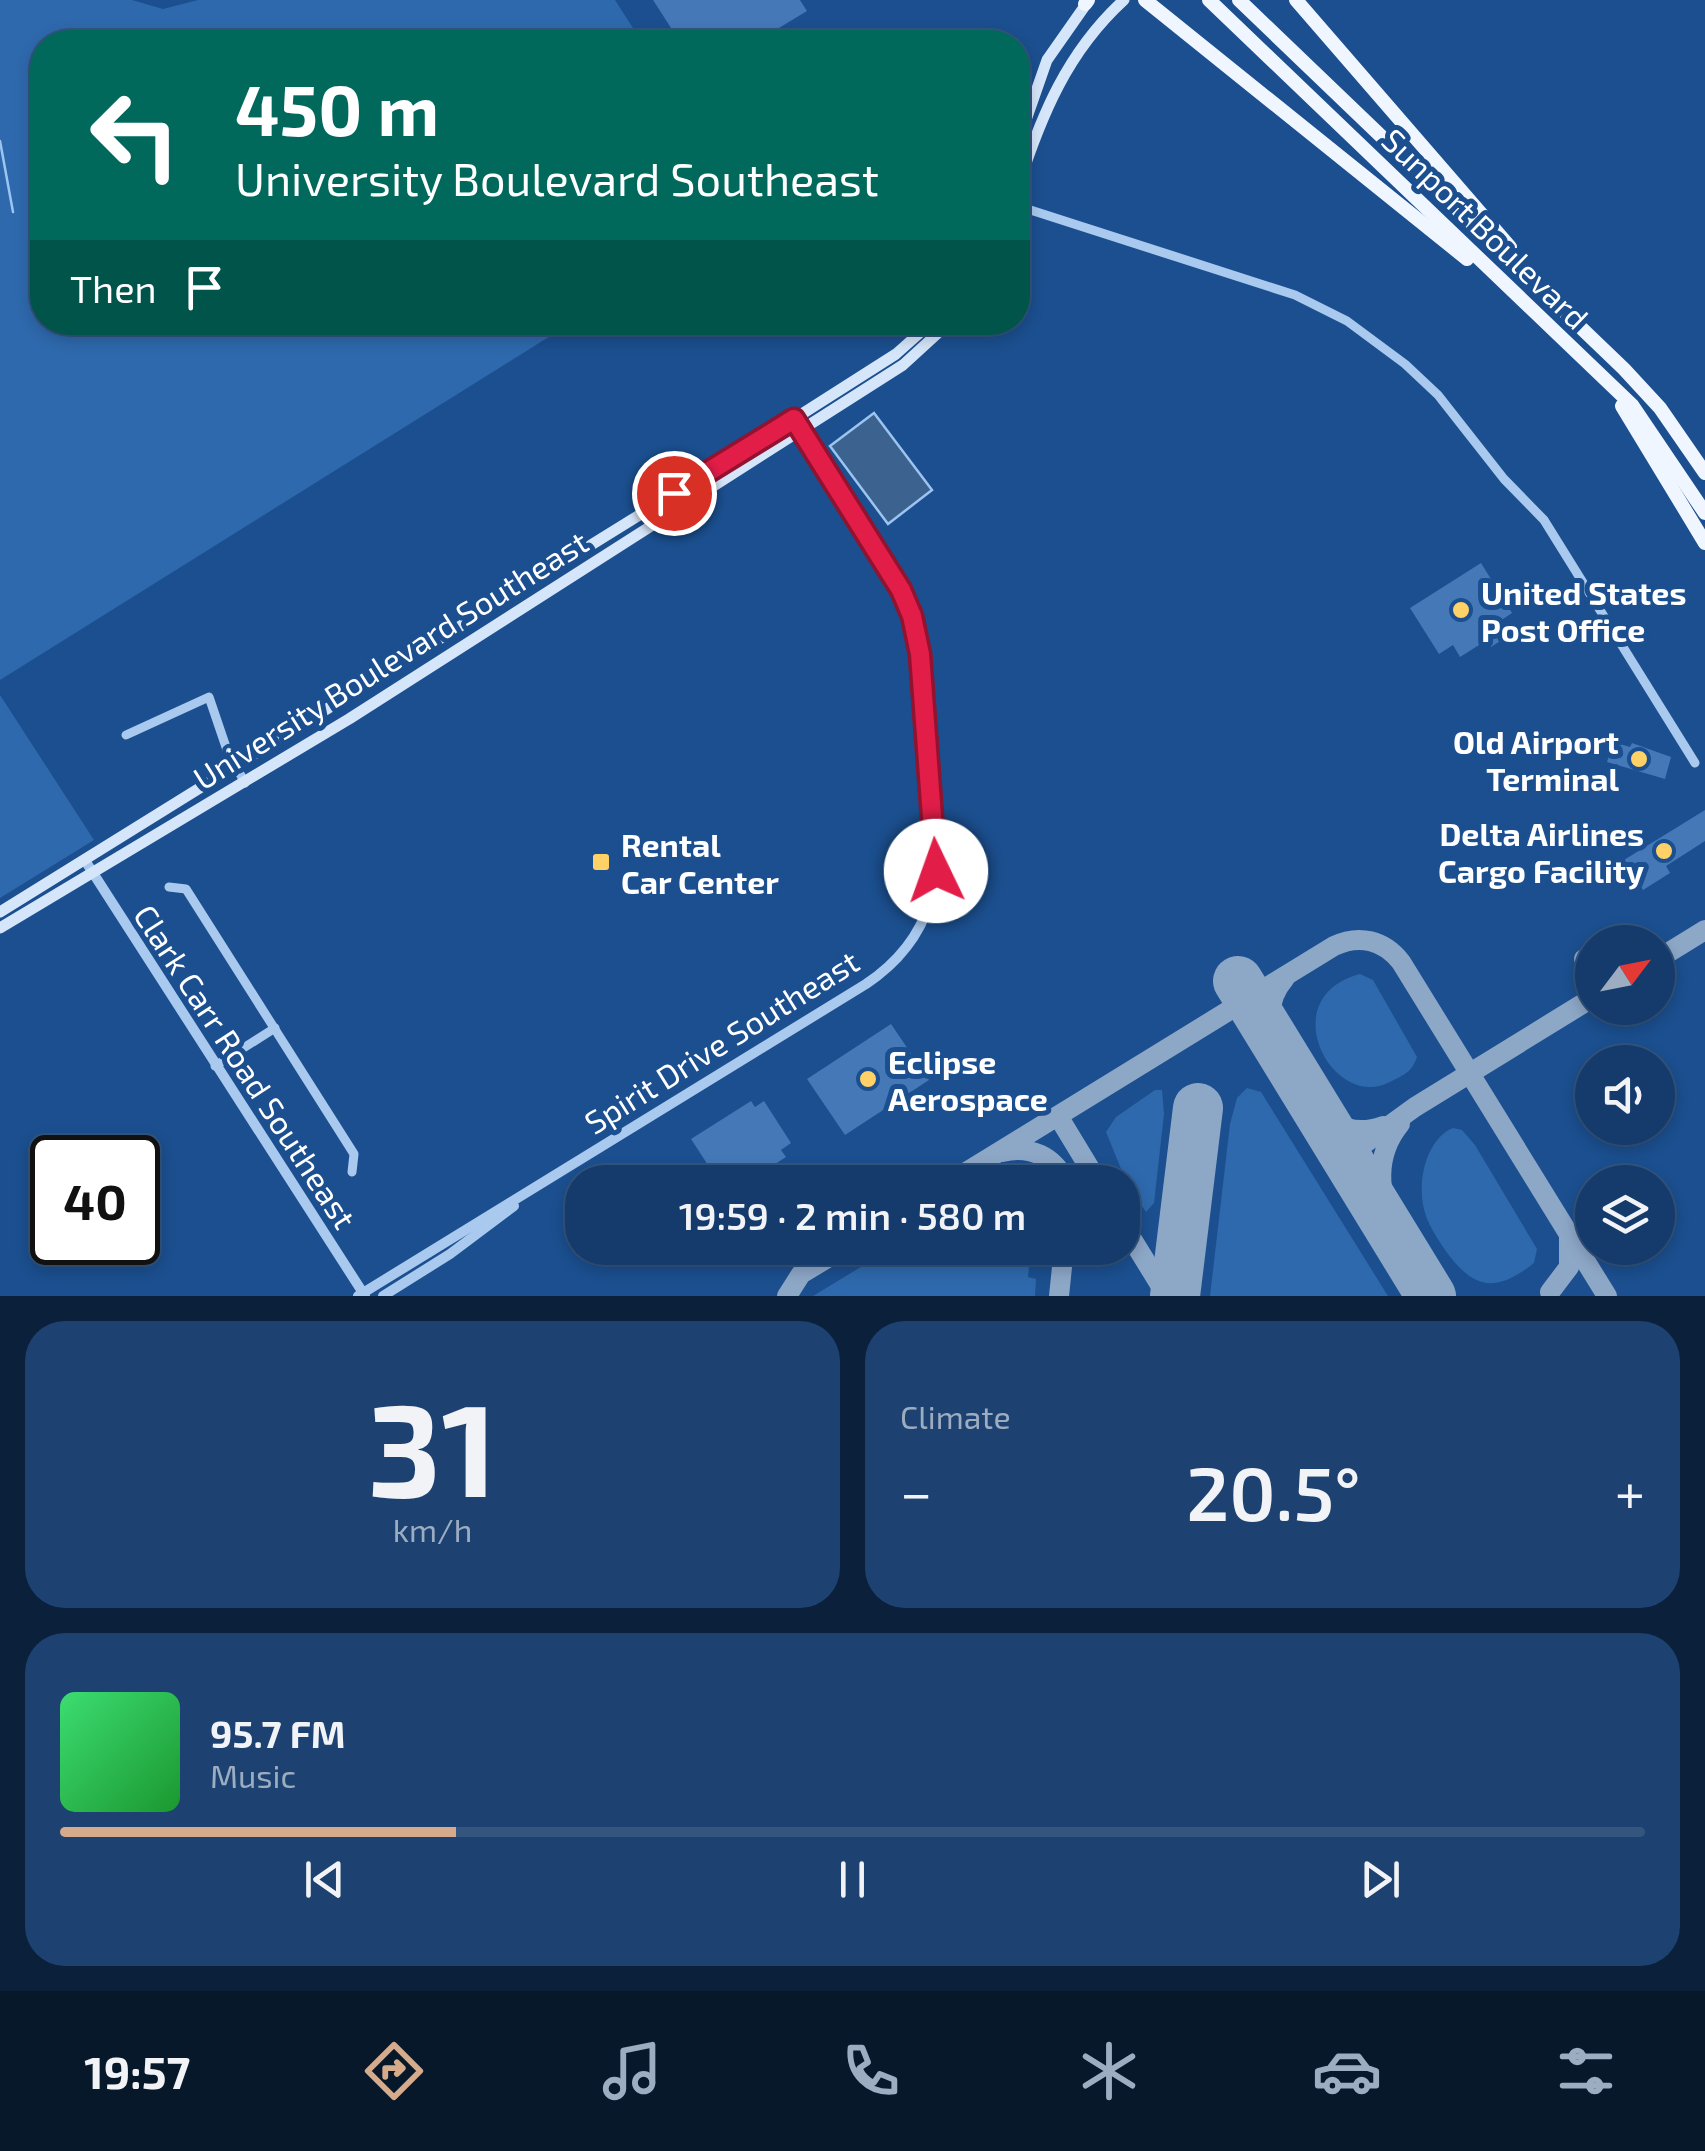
<!DOCTYPE html>
<html lang="en">
<head>
<meta charset="utf-8">
<style>
	body { margin:0; font-family:"Exo 2",sans-serif; background:#1d4271; color:#f1f3f6; height:100vh; display:flex; flex-direction:column; font-size:38px; white-space:nowrap }
	* { box-sizing:border-box; margin:0 }
	p { font-size:32px; color:#9dadc1 }
	.icon { flex:none; width:55px; height:55px; fill:none; stroke:currentColor; stroke-width:2; stroke-linecap:round; stroke-linejoin:round }
	.map { position:relative; height:1296px; overflow:hidden }
	.panel { display:flex; flex-direction:column; gap:25px; padding:25px; background:#0b203b; flex:1 }
	.panel>* { flex:none }
	.banner { position:absolute; left:30px; top:30px; width:1000px; height:305px; border-radius:40px; box-shadow:0 5px 15px #0003,0 0 0 2px #33557e; background:#00695c; color:#fff; overflow:hidden }
	.needle { width:65px; rotate:58deg }
	.fabs { position:absolute; left:1575px; top:925px; display:grid; gap:20px }
	.fabs a { display:grid; place-items:center; width:100px; height:100px; border-radius:50%; background:#143b6b; box-shadow:0 5px 15px #0003,0 0 0 2px #33557e; font-size:50px }
	.speed { position:absolute; left:30px; top:1135px; display:flex; gap:20px; font-size:50px; font-weight:700; text-align:center }
	.speed>* { display:grid; place-content:center; width:130px; height:130px; border-radius:50%; background:#143b6b; box-shadow:0 5px 15px #0003,0 0 0 2px #33557e; line-height:1 }
	.speed .limit { border:5px solid #111; border-radius:15px; background:#fff; color:#111 }
	.pin { position:absolute; display:grid; place-items:center; width:85px; height:85px; color:#fff; margin:-42px; border:5px solid #fff; border-radius:50%; box-shadow:0 2px 10px #0007 }
	.me { position:absolute; width:110px; margin:-55px; rotate:357deg; stroke-linejoin:round; filter:drop-shadow(0 0 8px #0008) }
	.turn { display:flex; align-items:center; gap:35px; height:210px; padding:0 40px; font-size:45px }
	.turn .icon { width:130px; height:130px; stroke-width:2.5 }
	.turn b { display:block; font-size:70px; line-height:85px }
	.then { display:flex; align-items:center; height:95px; padding:0 40px; background:#0003; gap:20px; font-size:38px }
	.big { font-size:75px; font-weight:600; line-height:1.1 }
	.panel .card { flex:1; display:flex; flex-direction:column; justify-content:center; gap:15px; min-width:0; padding:0 35px; border-radius:40px; background:#1d4271 }
	.panel .dial { align-items:center; gap:0 }
	.dial b { font-size:130px; line-height:1 }
	.song { display:flex; align-items:center; gap:30px }
	.cover { width:120px; height:120px; border-radius:15px; background:linear-gradient(135deg,hsl(140 70% 55%),hsl(130 70% 35%)) }
	.played { height:10px; border-radius:5px; background:linear-gradient(90deg,#d6ab8b 25%,#33557e 25%) }
	.keys { display:flex; justify-content:space-around; direction:ltr }
	.heat { display:flex; justify-content:space-between; align-items:center; font-size:55px; direction:ltr }
	.panel .tiles { flex:1; display:grid; gap:25px; grid-template-columns:1fr 1fr }
	.card:last-child { grid-column:span 2 }
	.trip { position:absolute; left:565px; top:1165px; width:575px; height:100px; border-radius:40px; background:#143b6b; box-shadow:0 5px 15px #0003,0 0 0 2px #33557e; font-weight:600; line-height:100px; text-align:center }
	.dock { display:flex; height:160px; justify-content:space-around; align-items:center; background:#08182b; color:#9dadc1 }
	.dock .icon { width:70px; height:70px }
	.dock .on { color:#d6ab8b }
	.dock b { font-size:45px; color:#f1f3f6 }
	.map>svg:first-child { display:block }
	.green { fill:#2e69ad }
	.water { fill:#3c6290; stroke:#9cc4f0; stroke-width:2.5 }
	.lines { fill:none; stroke-linecap:round; stroke-linejoin:round }
	.stream { stroke:#9cc4f0; stroke-width:2.5 }
	.taxiway { stroke:#8da7c7; stroke-width:20 }
	.runway { stroke:#8da7c7; stroke-width:50 }
	.building { fill:#4478b7 }
	.minor { stroke:#a9c9ee; stroke-width:9 }
	.tertiary { stroke:#a9c9ee; stroke-width:10 }
	.secondary { stroke:#d6e6fa; stroke-width:11 }
	.primary { stroke:#f0f6ff; stroke-width:14 }
	.route-casing { stroke:#92132f; stroke-width:25 }
	.route { stroke:#e11d48; stroke-width:18 }
	.poi-dot { fill:#ffd166; stroke:#1b4f8f; stroke-width:4 }
	.labels { text-anchor:middle; dominant-baseline:central; stroke-width:10; stroke-linejoin:round; paint-order:stroke }
	.street-label { font-size:32px; fill:#fff; stroke:#1b4f8f }
	.poi-label { font-size:32px; font-weight:bold; fill:#fff; stroke:#1b4f8f; text-anchor:start }
</style>
</head>
<body>
<div class="map">
<svg width="1705" height="1296" viewBox="0 0 1705 1296">
	<rect width="100%" height="100%" fill="#1b4f8f"/>
	<g class="green">
		<polygon points="0,0 132,0 163,9 198,0 615,0 642,42 42,42 42,322 571,323 0,680"/>
		<polygon points="0,695 94,840 0,898"/>
		<path d="M 1360,974 L 1373,980 L 1417,1057 C 1412,1072 1404,1075 1390,1082 C 1332,1112 1272,997 1360,974 Z"/>
		<polygon points="1247,1088 1261,1092 1388,1296 1210,1296 1230,1124 1237,1098"/>
		<polygon points="1155,1090 1162,1090 1164,1114 1154,1203 1146,1212 1128,1186 1106,1132 1116,1117"/>
		<path d="M 1453,1128 L 1462,1130 L 1475,1145 L 1537,1249 L 1534,1263 C 1495,1294 1473,1289 1445,1250 C 1437,1238 1427,1223 1424,1209 C 1417,1182 1426,1139 1453,1128 Z"/>
		<polygon points="892,1248 1031,1248 1028,1277 1036,1279 1035,1296 813,1296"/>
	</g>
	<polygon class="water" points="874,413 932,490 888,524 830,446"/>
	<g class="lines">
		<polyline class="stream" points="0,141 13,212"/>
		<g class="taxiway">
			<polyline points="1584,959 1592,973"/>
			<polyline points="1658,959 1705,930"/>
			<path d="M 1285,978 C 1255,1013 1277,1045 1297,1078 C 1317,1110 1340,1142 1383,1126"/>
			<polyline points="1058,1116 1098,1182"/>
			<path d="M 1002,1152 C 1030,1145 1054,1156 1066,1182"/>
			<polyline points="1346,1157 1415,1107 1592,998"/>
			<path d="M 950,1182 L 1334,946 C 1359,934 1384,940 1401,962 L 1607,1296"/>
			<polyline points="1122,1223 1167,1296"/>
			<path d="M 1391,1230 C 1380,1192 1373,1157 1400,1124"/>
			<polyline points="1550,1292 1569,1267 1569,1236"/>
			<polyline points="787,1296 801,1274 844,1248"/>
			<polyline points="1059,1296 1064,1248"/>
		</g>
		<g class="runway">
			<polyline points="1238,981 1431,1296"/>
			<polyline points="1175,1296 1198,1108"/>
		</g>
	</g>
	<g class="building">
		<polygon points="653,0 800,0 807,11 756,42 680,42"/>
		<polygon points="1481,563 1512,613 1500,621 1509,635 1491,647 1487,640 1460,657 1453,645 1439,654 1410,608"/>
		<polygon points="1613,742 1630,747 1632,743 1671,757 1665,779 1607,762"/>
		<polygon points="1705,810 1705,841 1666,866 1670,873 1643,890 1624,860"/>
		<polygon points="891,1024 929,1080 845,1135 807,1079"/>
		<polygon points="751,1101 755,1107 764,1101 791,1143 781,1150 786,1157 747,1182 719,1182 691,1139"/>
	</g>
	<g class="lines">
		<g class="minor">
			<polyline points="1018,206 1295,295 1347,321 1405,364 1438,395 1504,479 1544,520 1695,763"/>
			<polyline points="126,735 209,697 227,750 245,783"/>
			<polyline points="169,887 186,889 354,1154 352,1172"/>
			<polyline points="215,1066 275,1028"/>
		</g>
		<g class="tertiary">
			<polyline points="86,862 365,1296"/>
			<path d="M 358,1296 L 866,984 C 896,964 919,937 930,902 C 944,859 925,642 906,600 C 881,544 835,483 802,431"/>
			<polyline points="383,1296 450,1254 514,1206"/>
		</g>
		<g class="secondary">
			<polyline points="1018,143 1047,60 1089,0"/>
			<path d="M 1018,187 C 1041,116 1067,52 1124,0"/>
			<polyline points="0,912 794,419 896,354 932,322"/>
			<polyline points="0,928 349,719 903,365 950,322"/>
		</g>
		<g class="primary">
			<polyline points="1145,0 1467,259"/>
			<polyline points="1209,0 1632,405 1705,513"/>
			<polyline points="1239,0 1624,369 1660,408 1705,473"/>
			<polyline points="1296,0 1510,247"/>
			<polyline points="1085,4 1088,0"/>
			<polyline points="1622,406 1705,543"/>
		</g>
	</g>
	<g class="lines">
		<defs>
			<polyline id="route" points="674,493 794,419 901,590 912,616 920,654 936,871"/>
		</defs>
		<use href="#route" class="route-casing"/>
		<use href="#route" class="route"/>
	</g>
	<g class="poi-dot">
		<circle cx="1461" cy="610" r="10"/>
		<circle cx="1639" cy="759" r="10"/>
		<circle cx="1664" cy="851" r="10"/>
		<rect x="591" y="852" width="20" height="20" rx="5"/>
		<circle cx="868" cy="1079" r="10"/>
	</g>
	<g class="labels">
		<g class="street-label">
			<text transform="translate(1486 228) rotate(44)">Sunport Boulevard</text>
			<text transform="translate(390 659) rotate(-32)">University Boulevard Southeast</text>
			<text transform="translate(721 1041) rotate(-32)">Spirit Drive Southeast</text>
			<text transform="translate(246 1066) rotate(57)">Clark Carr Road Southeast</text>
		</g>
		<g class="poi-label">
			<text x="1481" y="592">United States<tspan x="1481" dy="37">Post Office</tspan></text>
			<text x="1619" y="741" text-anchor="end">Old Airport<tspan x="1619" dy="37">Terminal</tspan></text>
			<text x="1644" y="833" text-anchor="end">Delta Airlines<tspan x="1644" dy="37">Cargo Facility</tspan></text>
			<text x="621" y="844">Rental<tspan x="621" dy="37">Car Center</tspan></text>
			<text x="888" y="1061">Eclipse<tspan x="888" dy="37">Aerospace</tspan></text>
		</g>
	</g>
</svg>
<div class="fabs">
<a><svg class="needle" viewBox="-14 -14 28 28"><path d="M0-13l5 13h-10z" fill="#e53935"/><path d="M0 13l5-13h-10z" fill="#9dadc1"/></svg></a>
<a><svg class="icon" aria-label="sound" viewBox="0 0 24 24"><path d="M4 9h4l5-4v14l-5-4H4zM17 9q2 3 0 6"/></svg></a>
<a><svg class="icon" aria-label="layers" viewBox="0 0 24 24"><path d="M12 4l9 5-9 5-9-5zM3 14l9 5 9-5"/></svg></a>
</div>
<div class="speed"><div class="limit">40</div></div>
<div class="pin" style="left:674px;top:493px;background:#d93025"><svg class="icon" aria-label="arrive" viewBox="0 0 24 24"><path d="M6 21V4h12l-3 4 3 4H6"/></svg></div>
<svg class="me" style="left:936px;top:871px" viewBox="-20 -20 40 40"><circle r="19" fill="#fff"/><path d="M0-13L10 11 0 6-10 11z" fill="#e11d48"/></svg>
<div class="trip">19:59 · 2 min · 580 m</div>
<div class="banner">
<div class="turn"><svg class="icon" aria-label="left" viewBox="0 0 24 24"><path d="M17 20v-9H6M10 6l-5 5 5 5"/></svg><div><b>450 m</b>University Boulevard Southeast</div></div>
<div class="then">Then<svg class="icon" aria-label="arrive" viewBox="0 0 24 24"><path d="M6 21V4h12l-3 4 3 4H6"/></svg></div>
</div>
</div>
<section class="panel">
<div class="tiles">
<div class="card dial"><b>31</b><p>km/h</p></div>
<div class="card"><p>Climate</p>
<div class="heat"><a>−</a><b class="big">20.5°</b><a>+</a></div>
</div>
<div class="card">
<div class="song"><i class="cover"></i><div><b>95.7 FM</b><p>Music</p></div></div>
<div class="played"></div>
<div class="keys"><svg class="icon" aria-label="previous" viewBox="0 0 24 24"><path d="M18 5L8 12l10 7zM5 5v14"/></svg><svg class="icon" aria-label="pause" viewBox="0 0 24 24"><path d="M8 5v14M16 5v14"/></svg><svg class="icon" aria-label="next" viewBox="0 0 24 24"><path d="M6 5l10 7-10 7zM19 5v14"/></svg></div>
</div>
</div>
</section>
<nav class="dock">
<b>19:57</b>
<svg class="icon on" aria-label="directions" viewBox="0 0 24 24"><path d="M12 3l9 9-9 9-9-9zM9 14v-3h6M13 9l2 2-2 2"/></svg>
<svg class="icon" aria-label="music" viewBox="0 0 24 24"><path d="M9 18V5l10-2v13"/><circle cx="6" cy="18" r="3"/><circle cx="16" cy="16" r="3"/></svg>
<svg class="icon" aria-label="phone" viewBox="0 0 24 24"><path d="M5 4h4l2 5-3 2q2 4 5 5l2-3 5 2v4C11 20 4 13 5 4z"/></svg>
<svg class="icon" aria-label="climate" viewBox="0 0 24 24"><path d="M12 3v18M4 7l16 10M4 17L20 7"/></svg>
<svg class="icon" aria-label="car" viewBox="0 0 24 24"><path d="M5 17H2v-5l4-1 3-4h7l3 4 3 1v5h-3M9 17h6M6 11h13"/><circle cx="7" cy="17" r="2"/><circle cx="17" cy="17" r="2"/></svg>
<svg class="icon" aria-label="filters" viewBox="0 0 24 24"><path d="M4 7h16M4 17h16"/><circle cx="9" cy="7" r="2"/><circle cx="15" cy="17" r="2"/></svg>
</nav>
</body>
</html>
